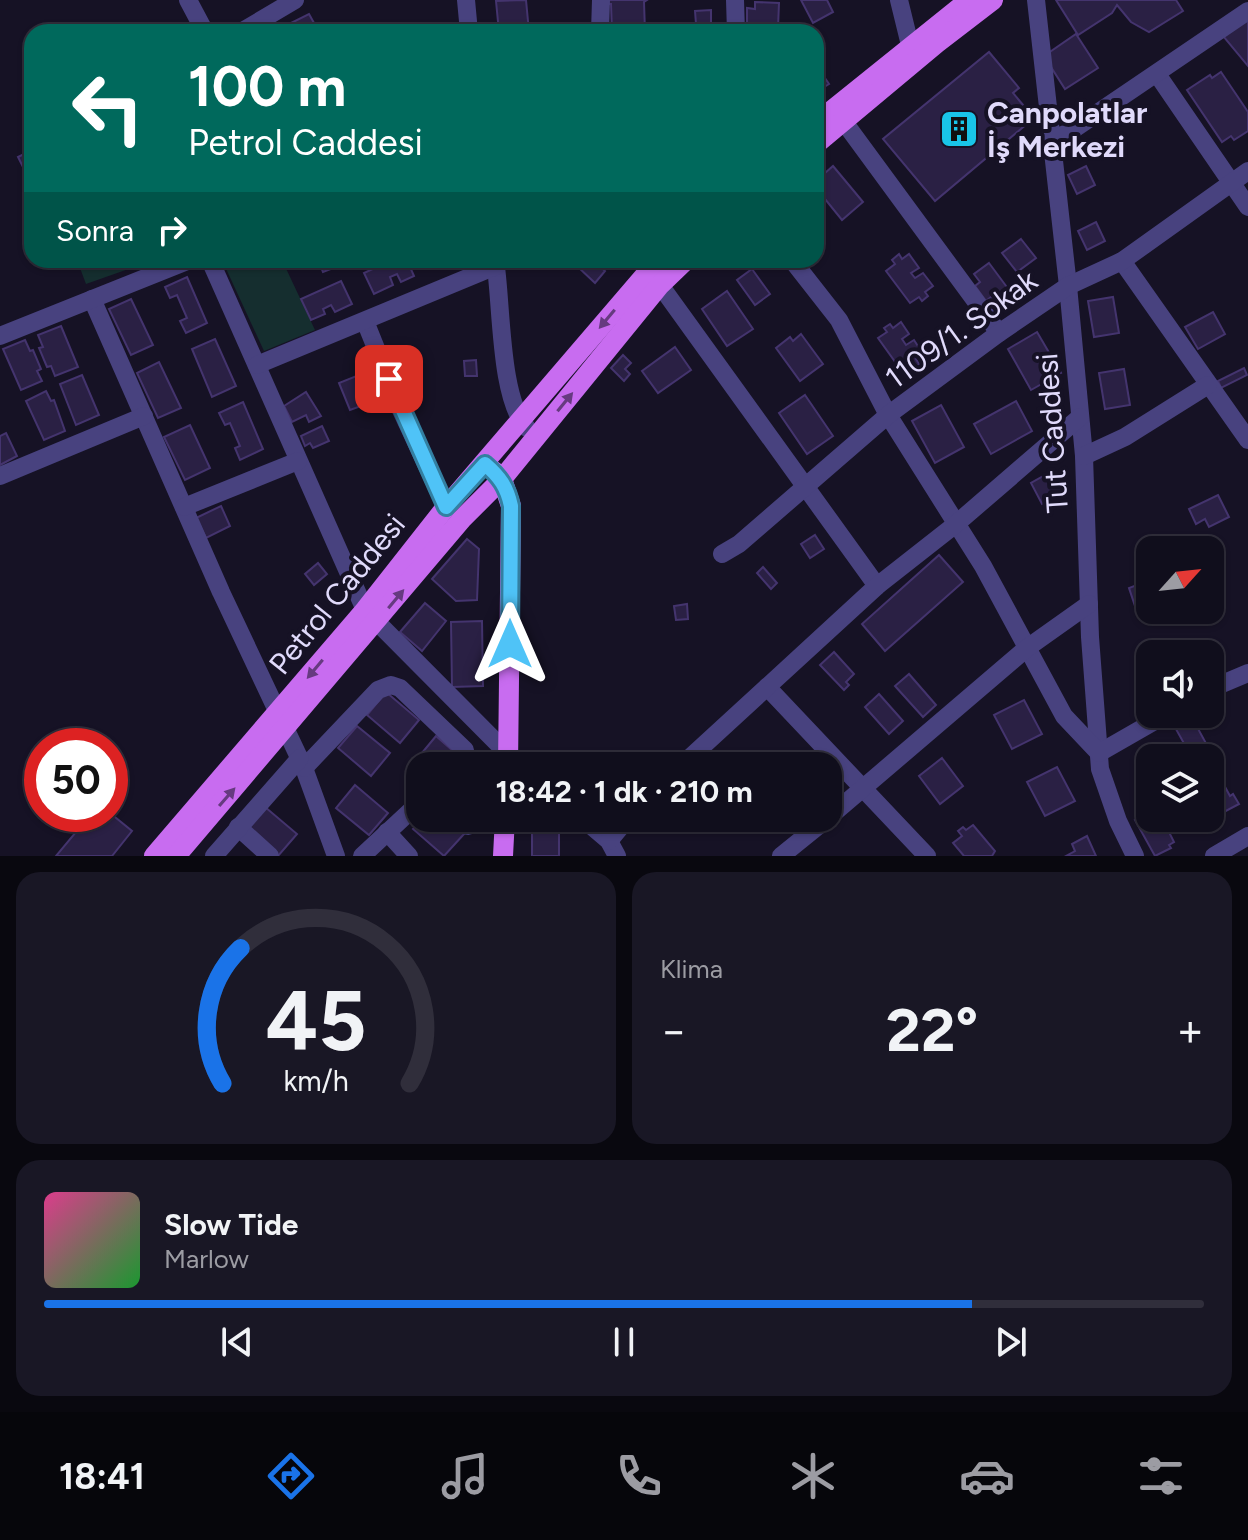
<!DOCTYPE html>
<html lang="tr">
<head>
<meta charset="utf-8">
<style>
	body { margin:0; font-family:Figtree,sans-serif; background:#191725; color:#f1f3f6; height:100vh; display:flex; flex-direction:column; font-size:30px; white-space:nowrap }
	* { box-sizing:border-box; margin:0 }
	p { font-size:26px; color:#9c9ca3 }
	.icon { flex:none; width:44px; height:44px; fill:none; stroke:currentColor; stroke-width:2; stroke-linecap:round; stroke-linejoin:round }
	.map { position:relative; height:856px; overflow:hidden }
	.details { display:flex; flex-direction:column; gap:16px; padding:16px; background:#09080f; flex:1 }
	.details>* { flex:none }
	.top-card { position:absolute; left:24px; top:24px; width:800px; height:244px; border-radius:24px; box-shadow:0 2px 6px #0004,0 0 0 2px #302e3b; background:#00695c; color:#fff; overflow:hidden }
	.needle { width:52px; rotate:63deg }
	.fabs { position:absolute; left:1136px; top:536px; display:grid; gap:16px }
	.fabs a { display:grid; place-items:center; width:88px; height:88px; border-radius:16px; background:#100e1c; box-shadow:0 2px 6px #0004,0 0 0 2px #302e3b; font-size:40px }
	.speed { position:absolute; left:24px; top:728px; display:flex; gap:16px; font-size:40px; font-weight:700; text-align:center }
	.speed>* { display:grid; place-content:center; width:104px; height:104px; border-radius:50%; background:#100e1c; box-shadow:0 2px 6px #0004,0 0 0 2px #302e3b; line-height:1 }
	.speed .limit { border:12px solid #d22; background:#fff; color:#111 }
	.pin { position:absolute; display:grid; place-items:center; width:68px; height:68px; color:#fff; margin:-34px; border-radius:16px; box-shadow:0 4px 12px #0006 }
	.me { position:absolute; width:88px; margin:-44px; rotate:0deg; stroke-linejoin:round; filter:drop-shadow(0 0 6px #0008) }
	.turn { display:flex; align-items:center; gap:28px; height:168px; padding:0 32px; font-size:36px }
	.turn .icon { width:104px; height:104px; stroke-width:2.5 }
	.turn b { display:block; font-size:56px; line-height:68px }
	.then { display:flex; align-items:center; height:76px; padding:0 32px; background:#0003; gap:16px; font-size:30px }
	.big { font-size:60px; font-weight:700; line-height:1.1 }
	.details .card { flex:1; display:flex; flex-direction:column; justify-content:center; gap:12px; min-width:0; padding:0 28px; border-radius:24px; background:#191725 }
	.details .dial { align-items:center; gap:0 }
	.dial svg { height:208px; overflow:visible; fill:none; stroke:#302e3b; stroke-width:7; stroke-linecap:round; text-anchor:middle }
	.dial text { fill:#f1f3f6; stroke:none }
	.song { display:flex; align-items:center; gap:24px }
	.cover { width:96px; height:96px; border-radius:12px; background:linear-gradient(135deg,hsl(330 70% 55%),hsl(130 70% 35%)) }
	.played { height:8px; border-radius:4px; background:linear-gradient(90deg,#1a73e8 80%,#302e3b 80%) }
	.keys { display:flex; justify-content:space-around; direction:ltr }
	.heat { display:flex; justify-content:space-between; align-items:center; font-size:44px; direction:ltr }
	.details .tiles { flex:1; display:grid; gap:16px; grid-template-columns:1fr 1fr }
	.card:last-child { grid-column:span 2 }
	.trip { position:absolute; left:406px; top:752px; width:436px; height:80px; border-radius:24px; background:#100e1c; box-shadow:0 2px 6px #0004,0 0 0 2px #302e3b; font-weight:700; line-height:80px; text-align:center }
	.tab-bar { display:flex; height:128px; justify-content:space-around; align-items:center; background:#06060b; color:#9c9ca3 }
	.tab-bar .icon { width:56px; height:56px }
	.tab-bar .on { color:#1a73e8 }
	.tab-bar b { font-size:36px; color:#f1f3f6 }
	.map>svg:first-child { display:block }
	.green { fill:#152e2f }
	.building { fill:#2a2044; stroke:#44346e; stroke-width:2 }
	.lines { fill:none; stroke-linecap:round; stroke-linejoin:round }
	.minor { stroke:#48427f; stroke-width:18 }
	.major { stroke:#c86cf0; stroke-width:20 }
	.oneway { fill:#663a80 }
	.route-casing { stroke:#337fa1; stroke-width:20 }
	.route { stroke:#4fc3f7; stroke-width:14 }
	.labels { text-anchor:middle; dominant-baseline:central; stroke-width:8; stroke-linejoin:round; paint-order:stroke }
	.poi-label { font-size:30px; font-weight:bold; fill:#e0dafb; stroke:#161225; text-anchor:start }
	.street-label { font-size:30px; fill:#e0dafb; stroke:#161225 }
</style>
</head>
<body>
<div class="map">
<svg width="1248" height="856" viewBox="0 0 1248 856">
	<rect width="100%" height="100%" fill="#161225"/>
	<g class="green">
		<polygon points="77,260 135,260 137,266 86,284"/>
		<polygon points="222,260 282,260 315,330 264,351"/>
	</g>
	<g class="building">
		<polygon points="526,0 529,32 499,32 496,1"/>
		<polygon points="608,0 647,0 644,2 645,32 612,32 611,4 608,4"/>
		<polygon points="801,0 827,0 833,12 813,23"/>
		<polygon points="1056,0 1176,0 1183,11 1149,32 1131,22 1117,5 1112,13 1078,35"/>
		<polygon points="755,2 779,3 778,28 747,27 747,8 755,9"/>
		<polygon points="711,10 711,23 696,24 695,11"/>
		<polygon points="309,14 319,32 281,32 279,29"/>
		<polygon points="1248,16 1248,66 1223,36"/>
		<polygon points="1076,34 1098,68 1065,89 1044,56"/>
		<polygon points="989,52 1019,88 1013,93 1034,118 935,201 883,139"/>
		<polygon points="816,65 829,84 816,92"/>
		<polygon points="1221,72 1248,112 1248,131 1234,140 1231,136 1222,142 1187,90 1210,75 1212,78"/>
		<polygon points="32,150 32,185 18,157"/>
		<polygon points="833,166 863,202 842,220 816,188 816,181"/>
		<polygon points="1086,166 1095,185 1077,194 1068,175"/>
		<polygon points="1096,222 1105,241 1087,250 1078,231"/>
		<polygon points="1021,239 1036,258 1017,272 1002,253"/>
		<polygon points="899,254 902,259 909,254 919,268 911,273 915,278 923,273 933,286 925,292 928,296 922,301 919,297 910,303 886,271 895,264 892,260"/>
		<polygon points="318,260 349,260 349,262 323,272"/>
		<polygon points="392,260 407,260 414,276 401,282 397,274 390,277 393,285 374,294 364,273"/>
		<polygon points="585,260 593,260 605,271 595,283 578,267"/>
		<polygon points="989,263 1012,294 997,305 991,297 986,301 975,286 980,282 974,274"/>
		<polygon points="752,269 770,294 755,305 737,280"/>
		<polygon points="187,277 207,323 186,333 180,321 187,318 177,295 170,298 165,287"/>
		<polygon points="341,281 352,304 335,312 331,305 323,309 325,314 311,320 301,299"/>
		<polygon points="727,291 753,329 727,346 702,309"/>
		<polygon points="1113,297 1119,333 1094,337 1088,301"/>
		<polygon points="131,299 153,345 131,355 109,309"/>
		<polygon points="1213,312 1225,334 1198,349 1185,327"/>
		<polygon points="901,322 909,334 902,339 906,345 914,340 923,354 916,359 919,364 913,369 909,364 901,370 878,338 887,332 884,328 890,324 893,328"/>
		<polygon points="61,326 78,367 55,376 51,366 47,367 39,348 43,347 38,335"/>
		<polygon points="1037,332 1061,373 1031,390 1008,349"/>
		<polygon points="801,334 823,364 800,381 776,348 790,337 793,341"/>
		<polygon points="215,339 236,386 212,397 192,349"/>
		<polygon points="25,340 30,351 33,350 41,369 37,371 42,381 21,390 3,349"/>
		<polygon points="675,347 691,370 658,393 642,371"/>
		<polygon points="623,355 631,363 625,369 630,374 624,381 611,368"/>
		<polygon points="476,360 477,376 465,376 464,361"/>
		<polygon points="159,362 181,408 158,418 137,373"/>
		<polygon points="1244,368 1247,375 1221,388 1218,381"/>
		<polygon points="1124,369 1130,405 1105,409 1099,373"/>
		<polygon points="364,373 367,381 370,380 373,396 362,400 364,405 350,410 339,383"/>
		<polygon points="82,375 99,415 76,425 60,384"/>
		<polygon points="46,391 51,401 54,400 65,431 44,440 26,401"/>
		<polygon points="306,392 321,416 309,422 306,415 292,422 284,406"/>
		<polygon points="805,395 833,436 807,454 779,413"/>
		<polygon points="1016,401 1032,431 991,454 974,424"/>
		<polygon points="243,402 263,449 240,460 235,448 240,446 230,423 225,425 219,413"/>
		<polygon points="941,405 964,447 935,463 912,421"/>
		<polygon points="190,425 210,468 185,480 164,437"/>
		<polygon points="322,426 329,441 313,448 310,443 305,446 301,436"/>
		<polygon points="6,433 17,456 0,465 0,436"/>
		<polygon points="1054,470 1068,490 1042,504 1031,483"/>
		<polygon points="1218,495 1229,517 1209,527 1205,519 1196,524 1189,509"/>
		<polygon points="221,506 230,526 206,538 196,518"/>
		<polygon points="815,535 824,549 810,558 801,544"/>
		<polygon points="467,539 479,549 477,600 456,601 432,579"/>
		<polygon points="939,555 963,582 885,651 862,624"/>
		<polygon points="318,563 327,574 314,585 305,574"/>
		<polygon points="763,567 777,583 771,589 757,573"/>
		<polygon points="1142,583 1148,602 1135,606 1129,588"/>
		<polygon points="425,603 446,621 422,651 400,632"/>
		<polygon points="687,604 688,619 676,620 674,606"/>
		<polygon points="482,621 483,686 452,687 451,622"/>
		<polygon points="834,652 854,674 846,682 849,685 844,690 820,665"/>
		<polygon points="909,674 936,705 923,717 895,686"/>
		<polygon points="386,692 419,720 400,743 367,715"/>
		<polygon points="879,694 903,721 889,734 865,707"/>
		<polygon points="1024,700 1042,734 1012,749 994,715"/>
		<polygon points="1186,714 1190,714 1208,747 1191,756 1172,722"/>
		<polygon points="357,726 390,753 371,776 338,748"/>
		<polygon points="436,736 468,764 466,766 425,766 417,759"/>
		<polygon points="942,758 963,786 940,804 919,776"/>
		<polygon points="1057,767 1075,801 1045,816 1027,782"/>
		<polygon points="355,785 388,813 369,835 336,808"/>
		<polygon points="1224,785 1230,796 1233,794 1239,804 1205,822 1203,818 1210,818 1210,792"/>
		<polygon points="265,807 297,834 278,856 246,829"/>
		<polygon points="1150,812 1150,818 1162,818 1174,842 1169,845 1171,848 1155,856 1135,820"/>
		<polygon points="110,813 132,831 112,856 56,856 91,814"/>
		<polygon points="423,818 445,818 464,834 444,856 413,829"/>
		<polygon points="973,825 995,851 992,856 964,856 953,843 962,836 958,831 963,827 966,830"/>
		<polygon points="532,830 559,831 559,856 532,856"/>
		<polygon points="1087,836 1096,856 1066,856 1075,851 1072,844"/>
	</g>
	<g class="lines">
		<g class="minor">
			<polyline points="188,0 205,32"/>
			<polyline points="466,0 469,32"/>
			<polyline points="735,0 736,32"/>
			<polyline points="899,0 910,45"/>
			<polyline points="1036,0 1068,286 1084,456 1090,637 1100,769 1118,821 1135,856"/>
			<polyline points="241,32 295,0"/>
			<polyline points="600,32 601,0"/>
			<polyline points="1157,74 1248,207"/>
			<polyline points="836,111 999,333"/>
			<polyline points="1052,139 1068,133 1248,11"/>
			<polyline points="210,260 365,610 520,766"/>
			<path d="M 495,260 C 502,302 499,399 527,428"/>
			<polyline points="792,260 839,320 888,415 983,566 1064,716 1099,753 1167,714"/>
			<polyline points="1122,261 1248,440"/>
			<polyline points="660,285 877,586"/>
			<polyline points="92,299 221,592 304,768 336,856"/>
			<polyline points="365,321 400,408 446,507"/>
			<polyline points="0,336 190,260"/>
			<polyline points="257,365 496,266"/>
			<polyline points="1084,456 1125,437 1208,385"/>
			<polyline points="0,476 144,416"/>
			<polyline points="184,507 298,461"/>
			<polyline points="722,554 739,544 888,415 999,333 1068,286 1122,261 1248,171"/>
			<polyline points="767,687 927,856"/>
			<polyline points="1210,689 1248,673"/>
			<polyline points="681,766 877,586 956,524 1080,417"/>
			<polyline points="304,768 378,690 391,685 400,688 465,750"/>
			<polyline points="459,818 468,826"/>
			<polyline points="582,818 609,841 617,856"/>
			<polyline points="828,818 1027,648 1089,604"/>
			<polyline points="238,827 270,856"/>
			<polyline points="387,832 409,856"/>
			<polyline points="609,841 628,818"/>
			<polyline points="214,856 300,758"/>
			<polyline points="362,856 420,802"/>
			<polyline points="781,856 828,818"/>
			<polyline points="1214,856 1248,836"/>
		</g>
		<g class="major">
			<polyline points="816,123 969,0"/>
			<polyline points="816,144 937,43 993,0"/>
			<polyline points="494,471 502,479 511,506 508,766"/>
			<polyline points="154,856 365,610 446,507 658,260"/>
			<polyline points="176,856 462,519 502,479 660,285 686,260"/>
			<polyline points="503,856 505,818"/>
		</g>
	</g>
	<defs><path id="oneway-solid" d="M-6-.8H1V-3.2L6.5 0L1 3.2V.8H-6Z" transform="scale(2)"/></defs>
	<g class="oneway">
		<use href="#oneway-solid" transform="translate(607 319) rotate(130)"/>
		<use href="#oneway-solid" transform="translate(565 402) rotate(-51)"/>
		<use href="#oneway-solid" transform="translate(396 599) rotate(-50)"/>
		<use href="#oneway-solid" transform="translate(315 669) rotate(130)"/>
		<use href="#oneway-solid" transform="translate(227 797) rotate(-49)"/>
	</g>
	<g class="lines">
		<defs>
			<path id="route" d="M 389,379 L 446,507 L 485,464 C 500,477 507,487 511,506 L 510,644"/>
		</defs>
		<use href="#route" class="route-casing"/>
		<use href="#route" class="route"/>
	</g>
	<defs>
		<symbol id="building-square" viewBox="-11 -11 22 22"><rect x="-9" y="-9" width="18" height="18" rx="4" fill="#19c5e8" stroke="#161225"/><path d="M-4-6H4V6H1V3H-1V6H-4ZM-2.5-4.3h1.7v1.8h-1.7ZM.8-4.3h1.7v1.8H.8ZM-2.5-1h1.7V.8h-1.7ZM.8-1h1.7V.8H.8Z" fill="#111"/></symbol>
	</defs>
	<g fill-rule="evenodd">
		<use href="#building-square" x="937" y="107" width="44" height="44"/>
	</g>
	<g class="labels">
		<g class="poi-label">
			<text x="987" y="112">Canpolatlar<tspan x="987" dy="34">İş Merkezi</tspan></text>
		</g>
		<g class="street-label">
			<text transform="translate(961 329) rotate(-36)">1109/1. Sokak</text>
			<text transform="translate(1052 433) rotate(-94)">Tut Caddesi</text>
			<text transform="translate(337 594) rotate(-51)">Petrol Caddesi</text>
		</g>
	</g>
</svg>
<div class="fabs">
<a><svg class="needle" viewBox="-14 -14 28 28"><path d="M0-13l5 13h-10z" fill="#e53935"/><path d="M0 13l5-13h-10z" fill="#9c9ca3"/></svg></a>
<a><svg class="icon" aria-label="sound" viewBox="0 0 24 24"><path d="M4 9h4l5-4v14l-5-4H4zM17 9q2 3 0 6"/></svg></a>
<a><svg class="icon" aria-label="layers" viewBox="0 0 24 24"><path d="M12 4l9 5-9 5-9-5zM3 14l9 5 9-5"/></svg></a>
</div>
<div class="speed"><div class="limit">50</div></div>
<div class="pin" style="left:389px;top:379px;background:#d93025"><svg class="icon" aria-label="arrive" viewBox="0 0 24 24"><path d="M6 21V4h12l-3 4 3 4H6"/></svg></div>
<svg class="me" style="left:510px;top:644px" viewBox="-20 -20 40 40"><path d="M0-17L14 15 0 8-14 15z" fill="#4fc3f7" stroke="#fff" stroke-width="4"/></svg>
<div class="trip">18:42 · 1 dk · 210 m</div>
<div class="top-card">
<div class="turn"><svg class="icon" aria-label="left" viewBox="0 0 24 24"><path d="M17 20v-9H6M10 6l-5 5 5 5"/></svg><div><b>100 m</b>Petrol Caddesi</div></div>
<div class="then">Sonra<svg class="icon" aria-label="right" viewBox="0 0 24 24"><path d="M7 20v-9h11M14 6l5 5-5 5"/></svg></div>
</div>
</div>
<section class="details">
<div class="tiles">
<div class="card dial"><svg viewBox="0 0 100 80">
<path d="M14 69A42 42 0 1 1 86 69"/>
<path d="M14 69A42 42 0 0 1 21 17" stroke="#1a73e8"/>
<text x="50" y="56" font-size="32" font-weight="700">45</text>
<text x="50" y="72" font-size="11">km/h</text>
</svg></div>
<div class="card"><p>Klima</p>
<div class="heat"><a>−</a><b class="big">22°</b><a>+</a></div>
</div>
<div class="card">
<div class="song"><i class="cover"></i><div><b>Slow Tide</b><p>Marlow</p></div></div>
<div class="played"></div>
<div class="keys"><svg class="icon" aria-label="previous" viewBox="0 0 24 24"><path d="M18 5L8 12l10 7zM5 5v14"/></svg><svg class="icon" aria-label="pause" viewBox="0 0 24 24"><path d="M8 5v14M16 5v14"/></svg><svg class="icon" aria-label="next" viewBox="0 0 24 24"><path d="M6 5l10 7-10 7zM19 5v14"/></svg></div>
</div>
</div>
</section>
<nav class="tab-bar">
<b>18:41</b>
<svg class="icon on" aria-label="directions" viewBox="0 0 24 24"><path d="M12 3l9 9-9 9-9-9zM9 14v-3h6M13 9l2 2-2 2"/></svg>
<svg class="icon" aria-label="music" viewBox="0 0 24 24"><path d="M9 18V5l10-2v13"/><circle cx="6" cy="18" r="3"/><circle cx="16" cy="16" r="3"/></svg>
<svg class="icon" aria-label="phone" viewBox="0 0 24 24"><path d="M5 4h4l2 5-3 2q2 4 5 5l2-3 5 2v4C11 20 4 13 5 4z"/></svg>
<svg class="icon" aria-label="climate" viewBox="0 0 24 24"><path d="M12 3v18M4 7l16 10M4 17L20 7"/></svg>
<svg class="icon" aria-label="car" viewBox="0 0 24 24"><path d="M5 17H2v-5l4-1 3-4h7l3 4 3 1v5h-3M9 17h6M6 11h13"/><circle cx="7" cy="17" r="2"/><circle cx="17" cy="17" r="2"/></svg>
<svg class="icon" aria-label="filters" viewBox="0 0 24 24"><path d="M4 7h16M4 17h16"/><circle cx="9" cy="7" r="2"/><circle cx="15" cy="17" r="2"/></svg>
</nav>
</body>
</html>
